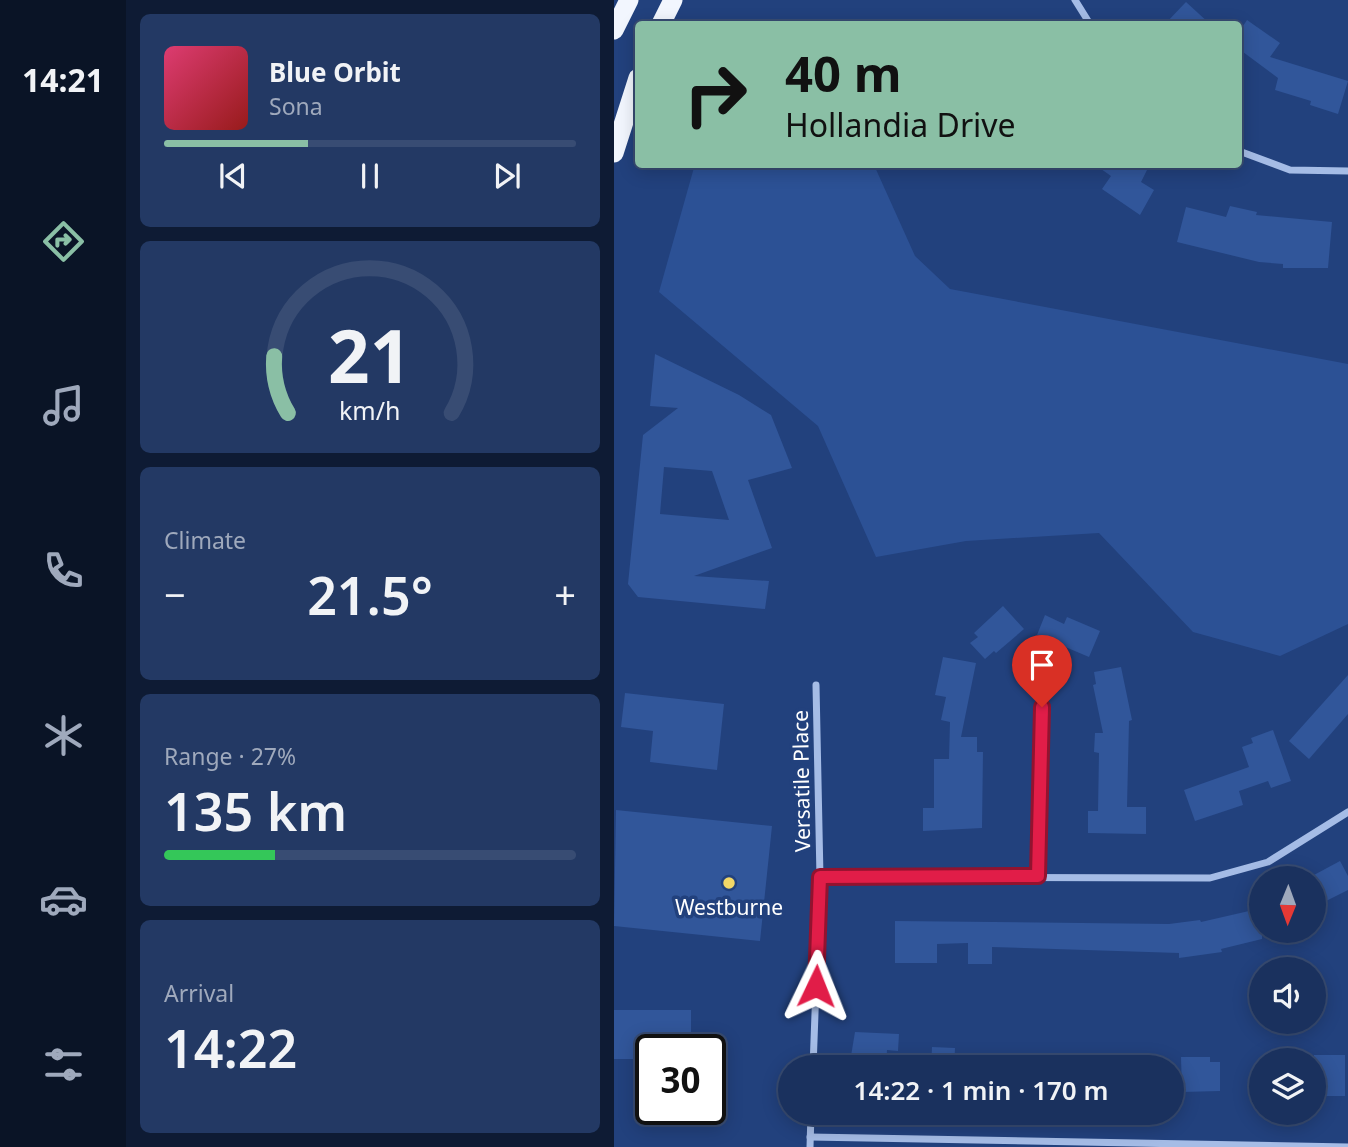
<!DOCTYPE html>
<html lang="en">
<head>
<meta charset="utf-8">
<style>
	body { margin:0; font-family:"Noto Sans",sans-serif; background:#233964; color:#f1f3f6; height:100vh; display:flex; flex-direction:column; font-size:26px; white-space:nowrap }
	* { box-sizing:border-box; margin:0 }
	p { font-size:23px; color:#9fa9bc }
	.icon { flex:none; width:38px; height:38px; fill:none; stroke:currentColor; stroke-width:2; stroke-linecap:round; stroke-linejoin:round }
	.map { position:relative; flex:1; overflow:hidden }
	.drawer { display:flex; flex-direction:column; gap:14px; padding:14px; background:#0e1b34; width:488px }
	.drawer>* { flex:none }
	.top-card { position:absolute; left:21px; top:21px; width:607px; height:147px; border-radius:7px; box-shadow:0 4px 18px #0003,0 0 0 2px #384c73; background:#8abfa5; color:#111; overflow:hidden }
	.needle { width:46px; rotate:181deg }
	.fabs { position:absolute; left:635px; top:866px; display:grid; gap:14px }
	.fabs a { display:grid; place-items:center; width:77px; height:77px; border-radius:50%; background:#1a315e; box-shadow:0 4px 18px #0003,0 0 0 2px #384c73; font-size:35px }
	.speed { position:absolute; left:21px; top:1034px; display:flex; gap:14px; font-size:35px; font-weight:700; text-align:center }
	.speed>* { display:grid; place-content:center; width:91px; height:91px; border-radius:50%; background:#1a315e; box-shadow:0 4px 18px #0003,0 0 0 2px #384c73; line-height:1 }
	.speed .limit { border:4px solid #111; border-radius:10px; background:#fff; color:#111 }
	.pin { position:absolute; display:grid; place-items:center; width:60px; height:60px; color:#fff; margin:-72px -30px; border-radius:50% 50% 50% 0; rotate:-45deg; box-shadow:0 0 7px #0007 }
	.pin .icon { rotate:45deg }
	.me { position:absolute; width:77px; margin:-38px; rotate:2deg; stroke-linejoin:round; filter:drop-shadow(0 0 5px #0008) }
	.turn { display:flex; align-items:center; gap:24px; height:147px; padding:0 35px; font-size:32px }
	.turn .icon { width:91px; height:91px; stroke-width:2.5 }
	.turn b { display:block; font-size:49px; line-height:60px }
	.big { font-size:52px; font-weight:600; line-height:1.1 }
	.drawer .tile { flex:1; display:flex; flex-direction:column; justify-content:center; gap:10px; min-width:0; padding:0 24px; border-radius:10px; background:#233964 }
	.drawer .dial { align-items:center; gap:0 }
	.dial svg { height:182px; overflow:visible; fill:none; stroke:#384c73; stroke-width:7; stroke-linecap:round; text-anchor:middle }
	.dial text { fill:#f1f3f6; stroke:none }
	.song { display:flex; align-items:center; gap:21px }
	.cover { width:84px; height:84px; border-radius:10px; background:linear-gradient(135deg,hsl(340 70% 55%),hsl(0 70% 35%)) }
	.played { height:7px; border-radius:4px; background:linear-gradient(90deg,#8abfa5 35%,#384c73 35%) }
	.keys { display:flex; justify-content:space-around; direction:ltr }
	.heat { display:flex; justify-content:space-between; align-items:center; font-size:38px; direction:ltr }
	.charge { height:10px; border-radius:5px; background:linear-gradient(90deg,#34c759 27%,#384c73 0) }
	.trip { position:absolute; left:164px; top:1055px; width:406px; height:70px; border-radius:35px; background:#1a315e; box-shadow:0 4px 18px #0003,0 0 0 2px #384c73; font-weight:600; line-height:70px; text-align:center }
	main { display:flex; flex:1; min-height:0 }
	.menu { display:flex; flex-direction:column; width:126px; justify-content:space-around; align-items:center; background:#0a1426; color:#9fa9bc }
	.menu .icon { width:49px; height:49px }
	.menu .active { color:#8abfa5 }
	.menu b { font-size:32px; color:#f1f3f6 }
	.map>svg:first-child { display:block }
	.green { fill:#2c5195 }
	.building { fill:#31569a; fill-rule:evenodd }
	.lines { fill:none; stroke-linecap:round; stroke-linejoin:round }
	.minor { stroke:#a5bce6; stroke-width:7 }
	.trunk { stroke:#f2f6fe; stroke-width:19 }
	.route-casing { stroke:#92132f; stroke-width:18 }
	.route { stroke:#e11d48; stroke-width:12 }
	.poi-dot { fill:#f2d767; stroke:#22417d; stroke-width:2.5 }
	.labels { text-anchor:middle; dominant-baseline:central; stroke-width:7; stroke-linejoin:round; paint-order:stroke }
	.street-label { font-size:21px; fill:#fff; stroke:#22417d }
	.poi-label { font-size:21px; fill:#fff; stroke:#22417d }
</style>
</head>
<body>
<main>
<nav class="menu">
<b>14:21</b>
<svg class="icon active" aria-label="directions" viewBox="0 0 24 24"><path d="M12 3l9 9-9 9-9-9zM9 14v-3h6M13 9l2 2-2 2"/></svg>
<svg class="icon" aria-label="music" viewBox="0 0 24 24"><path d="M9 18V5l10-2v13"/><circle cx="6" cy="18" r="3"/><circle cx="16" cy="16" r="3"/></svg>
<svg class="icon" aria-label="phone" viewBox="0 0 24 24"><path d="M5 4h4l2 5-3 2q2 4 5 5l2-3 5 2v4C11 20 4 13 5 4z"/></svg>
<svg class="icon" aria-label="climate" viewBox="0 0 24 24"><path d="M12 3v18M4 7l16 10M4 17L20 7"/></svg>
<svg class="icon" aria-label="car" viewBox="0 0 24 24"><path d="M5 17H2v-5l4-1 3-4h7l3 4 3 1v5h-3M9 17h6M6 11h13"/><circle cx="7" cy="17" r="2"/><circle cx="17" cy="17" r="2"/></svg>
<svg class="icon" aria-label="filters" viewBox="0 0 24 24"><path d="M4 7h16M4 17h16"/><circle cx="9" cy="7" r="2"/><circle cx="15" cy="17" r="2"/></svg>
</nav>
<section class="drawer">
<div class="tile">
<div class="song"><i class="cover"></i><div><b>Blue Orbit</b><p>Sona</p></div></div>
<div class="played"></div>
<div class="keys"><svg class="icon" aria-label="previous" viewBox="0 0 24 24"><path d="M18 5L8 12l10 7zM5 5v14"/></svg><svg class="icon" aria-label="pause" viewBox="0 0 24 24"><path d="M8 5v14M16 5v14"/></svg><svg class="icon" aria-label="next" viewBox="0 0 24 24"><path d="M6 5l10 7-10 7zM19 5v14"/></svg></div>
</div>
<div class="tile dial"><svg viewBox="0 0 100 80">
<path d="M14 69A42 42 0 1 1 86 69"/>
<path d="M14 69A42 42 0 0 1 8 44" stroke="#8abfa5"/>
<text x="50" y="56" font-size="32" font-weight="700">21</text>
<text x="50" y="72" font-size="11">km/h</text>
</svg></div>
<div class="tile"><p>Climate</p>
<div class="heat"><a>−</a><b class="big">21.5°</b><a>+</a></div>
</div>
<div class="tile"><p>Range · 27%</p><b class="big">135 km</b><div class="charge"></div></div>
<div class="tile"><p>Arrival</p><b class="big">14:22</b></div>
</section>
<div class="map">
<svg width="734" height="1147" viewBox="0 0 734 1147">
	<rect width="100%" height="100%" fill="#22417d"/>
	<polygon class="green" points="81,164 260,165 301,256 336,289 734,364 734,624 666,656 579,632 485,533 352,541 262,557 204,426 45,292"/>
	<g class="building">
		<polygon points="572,2 596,24 551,24"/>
		<polygon points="633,20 666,43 656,57 734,81 724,114 696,105 697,101 661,90 664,78 625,49 625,32"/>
		<polygon points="480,164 523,164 533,170 527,182 540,190 526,215 488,189 497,176"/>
		<polygon points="616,206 643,212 642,215 718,222 714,268 669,268 669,264 645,262 563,242 572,207 612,217"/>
		<path d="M 41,354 L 125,395 L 157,415 L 178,468 L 134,480 L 158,548 L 80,576 L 155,581 L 151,609 L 24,597 L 14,584 L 29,435 L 64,408 L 36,406 ZM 50,467 L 98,471 L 115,520 L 46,514 Z"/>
		<polygon points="389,606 410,629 382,653 380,651 371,659 356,643 364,637 360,633"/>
		<polygon points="431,615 450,624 453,617 486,631 475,657 423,635"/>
		<polygon points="329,657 362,663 347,737 363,737 363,752 369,752 368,828 309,831 309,808 320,808 320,759 335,759 336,722 327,720 332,697 321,695"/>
		<polygon points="507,667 518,720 515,721 513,807 532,807 532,834 474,833 474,811 484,811 485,753 480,752 481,733 489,733 479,685 482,684 480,672"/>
		<polygon points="734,675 734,714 695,759 675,741"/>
		<polygon points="11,693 110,704 103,770 36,762 39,731 7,727"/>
		<polygon points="659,730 677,781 657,788 654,781 625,791 629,805 581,821 570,790 635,767 628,747 639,743 637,738"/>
		<polygon points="2,810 158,826 146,941 0,926"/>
		<polygon points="726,861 734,876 734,890 700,907 700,875"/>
		<polygon points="648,908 648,939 607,949 608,952 565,958 565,953 378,947 378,964 354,964 354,943 323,944 323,963 281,963 281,921 555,924 586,920 587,922"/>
		<polygon points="0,1010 77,1010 77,1032 53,1032 53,1050 37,1050 37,1059 0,1059"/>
		<polygon points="241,1032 285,1034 284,1051 273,1050 272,1068 241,1068 241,1056 237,1056"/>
		<polygon points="318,1047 341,1048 340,1068 317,1068"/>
		<rect x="700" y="1055" width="31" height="41"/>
		<polygon points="567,1057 596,1057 596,1062 606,1062 606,1091 568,1092"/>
	</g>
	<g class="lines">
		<g class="minor">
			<polyline points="461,0 476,24"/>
			<polyline points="625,151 676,170 734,171"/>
			<polyline points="424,876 428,707"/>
			<polyline points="206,877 596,878 654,862 734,812"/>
			<polyline points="199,1068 206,877 202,685"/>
			<polyline points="196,1137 734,1147"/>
			<polyline points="196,1147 197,1113"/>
		</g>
		<g class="trunk">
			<polyline points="47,24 59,0"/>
			<polyline points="0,30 15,0"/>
			<polyline points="0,153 24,78"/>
		</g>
	</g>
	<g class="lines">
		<defs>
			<polyline id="route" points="202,986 206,877 424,876 428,707"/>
		</defs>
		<use href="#route" class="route-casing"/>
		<use href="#route" class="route"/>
	</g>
	<circle class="poi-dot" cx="115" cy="883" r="7"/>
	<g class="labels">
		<g class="street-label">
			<text transform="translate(187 781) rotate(-91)">Versatile Place</text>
		</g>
		<g class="poi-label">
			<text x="115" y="907">Westburne</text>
		</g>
	</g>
</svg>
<div class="fabs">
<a><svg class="needle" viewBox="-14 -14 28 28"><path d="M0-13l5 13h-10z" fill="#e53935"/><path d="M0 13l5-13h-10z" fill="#9fa9bc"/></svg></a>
<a><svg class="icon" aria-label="sound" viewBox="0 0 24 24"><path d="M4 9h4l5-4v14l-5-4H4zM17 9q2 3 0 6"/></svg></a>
<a><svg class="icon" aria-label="layers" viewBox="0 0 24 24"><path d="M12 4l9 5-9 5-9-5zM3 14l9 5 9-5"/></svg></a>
</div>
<div class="speed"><div class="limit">30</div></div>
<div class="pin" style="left:428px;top:707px;background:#d93025"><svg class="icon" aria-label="arrive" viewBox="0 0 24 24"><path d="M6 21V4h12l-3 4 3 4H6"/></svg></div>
<svg class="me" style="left:202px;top:986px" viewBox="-20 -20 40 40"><path d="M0-17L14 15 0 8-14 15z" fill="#e11d48" stroke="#fff" stroke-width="4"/></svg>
<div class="trip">14:22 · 1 min · 170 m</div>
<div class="top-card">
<div class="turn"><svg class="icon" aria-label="right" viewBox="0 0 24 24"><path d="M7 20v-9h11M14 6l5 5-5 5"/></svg><div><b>40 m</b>Hollandia Drive</div></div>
</div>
</div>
</main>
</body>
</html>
